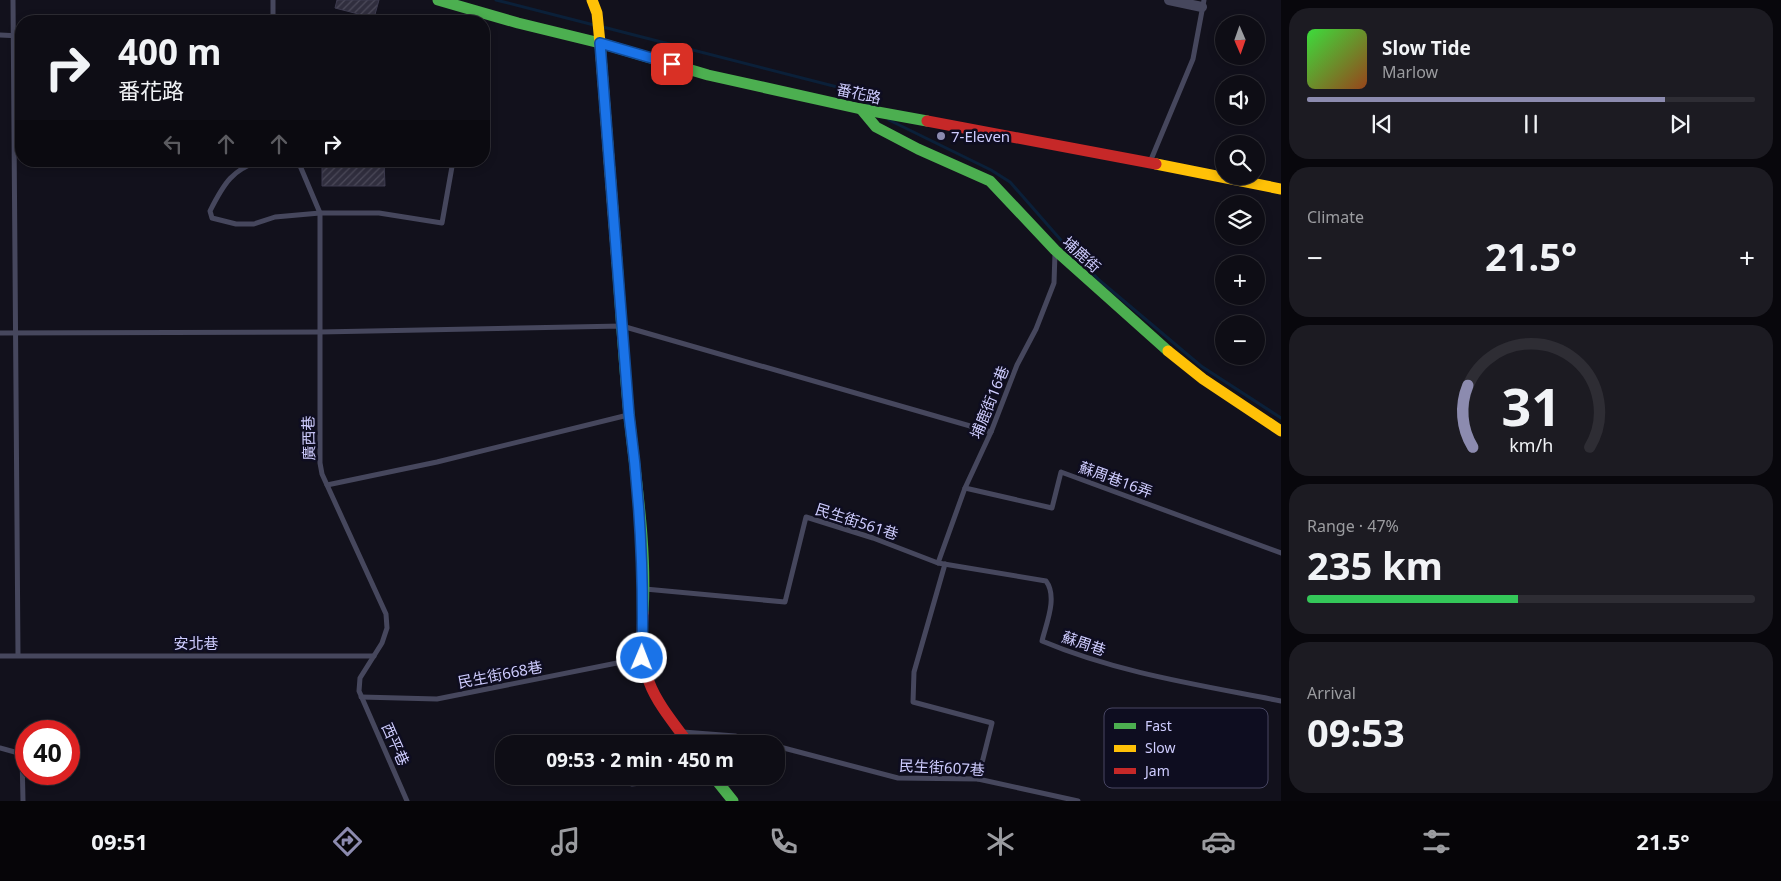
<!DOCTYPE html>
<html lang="en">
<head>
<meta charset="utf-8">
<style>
	body { margin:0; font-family:"Noto Sans","Noto Sans TC",sans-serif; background:#1c1b22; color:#f1f3f6; height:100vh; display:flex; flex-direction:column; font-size:19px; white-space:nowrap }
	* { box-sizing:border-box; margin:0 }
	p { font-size:16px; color:#9b9ca0 }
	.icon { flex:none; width:28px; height:28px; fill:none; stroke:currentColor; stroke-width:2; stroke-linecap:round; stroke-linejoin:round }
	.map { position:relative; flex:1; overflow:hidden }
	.side { display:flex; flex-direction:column; gap:8px; padding:8px; background:#08070c; width:500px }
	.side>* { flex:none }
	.guide { position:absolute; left:15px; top:15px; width:475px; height:152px; border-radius:20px; box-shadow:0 2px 8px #0003,0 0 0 1px #2e2d34; background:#0e0d15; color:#f1f3f6; overflow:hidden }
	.needle { width:32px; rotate:178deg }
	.tools { position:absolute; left:1215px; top:15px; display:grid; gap:10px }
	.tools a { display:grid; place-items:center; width:50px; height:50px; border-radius:50%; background:#0e0d15; box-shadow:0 2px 8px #0003,0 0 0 1px #2e2d34; font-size:25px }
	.speed { position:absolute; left:15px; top:720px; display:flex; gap:10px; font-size:25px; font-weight:700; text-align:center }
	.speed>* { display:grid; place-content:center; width:65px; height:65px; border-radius:50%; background:#0e0d15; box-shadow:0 2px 8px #0003,0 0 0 1px #2e2d34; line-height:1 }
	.speed .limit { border:8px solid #d22; background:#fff; color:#111 }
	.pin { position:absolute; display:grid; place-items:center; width:42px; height:42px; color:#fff; margin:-21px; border-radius:10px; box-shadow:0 2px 8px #0006 }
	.me { position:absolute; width:55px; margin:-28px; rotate:1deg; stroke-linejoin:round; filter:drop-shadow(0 0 4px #0008) }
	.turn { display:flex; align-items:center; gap:18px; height:105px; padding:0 20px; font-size:22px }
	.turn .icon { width:65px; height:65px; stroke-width:2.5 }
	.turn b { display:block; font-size:35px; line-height:42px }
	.lanes { display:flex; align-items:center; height:48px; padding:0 20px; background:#0003; justify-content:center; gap:25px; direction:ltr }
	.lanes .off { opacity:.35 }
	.big { font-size:38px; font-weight:700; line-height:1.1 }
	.side .widget { flex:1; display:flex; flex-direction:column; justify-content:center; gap:8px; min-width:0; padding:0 18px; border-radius:20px; background:#1c1b22 }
	.side .dial { align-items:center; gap:0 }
	.dial svg { height:130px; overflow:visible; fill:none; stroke:#2e2d34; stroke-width:7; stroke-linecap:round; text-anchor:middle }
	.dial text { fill:#f1f3f6; stroke:none }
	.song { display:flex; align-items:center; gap:15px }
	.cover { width:60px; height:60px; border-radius:8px; background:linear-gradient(135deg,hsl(120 70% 55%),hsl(20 70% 35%)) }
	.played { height:5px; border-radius:2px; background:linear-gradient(90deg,#8c8baf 80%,#2e2d34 80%) }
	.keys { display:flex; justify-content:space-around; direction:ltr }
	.heat { display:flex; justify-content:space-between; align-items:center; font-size:28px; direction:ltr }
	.charge { height:8px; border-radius:4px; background:linear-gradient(90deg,#34c759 47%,#2e2d34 0) }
	.trip { position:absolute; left:495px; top:735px; width:290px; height:50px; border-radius:20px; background:#0e0d15; box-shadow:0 2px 8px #0003,0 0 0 1px #2e2d34; font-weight:700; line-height:50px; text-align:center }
	.menu { display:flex; height:80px; justify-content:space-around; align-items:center; background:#060508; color:#9b9ca0 }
	.menu .icon { width:35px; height:35px }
	.menu .current { color:#8c8baf }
	.menu b { font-size:22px; color:#f1f3f6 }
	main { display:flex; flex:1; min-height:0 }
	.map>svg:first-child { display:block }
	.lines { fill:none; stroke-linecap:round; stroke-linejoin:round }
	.stream { stroke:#0b2039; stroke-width:3 }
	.building { fill:url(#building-hatch); stroke:#3d3b4f }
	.lane { stroke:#46475d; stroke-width:5 }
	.street { stroke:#46475d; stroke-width:10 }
	.fast { stroke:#4caf50; stroke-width:11 }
	.slow { stroke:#ffc107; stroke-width:11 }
	.jam { stroke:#c62828; stroke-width:11 }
	.route-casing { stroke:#114b97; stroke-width:12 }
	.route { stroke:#1a73e8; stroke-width:9 }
	.poi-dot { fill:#8c8baf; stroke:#0e0d20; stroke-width:2 }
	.labels { text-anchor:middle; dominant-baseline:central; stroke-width:5; stroke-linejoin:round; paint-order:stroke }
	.street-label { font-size:15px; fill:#ceccfe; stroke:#0e0d20 }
	.poi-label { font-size:15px; fill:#ceccfe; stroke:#0e0d20; text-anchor:start }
	.key { fill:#0e0d20; stroke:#484663; stroke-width:1 }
	.key-label { font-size:14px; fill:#ceccfe }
</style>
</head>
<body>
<main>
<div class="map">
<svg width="1281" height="801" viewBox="0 0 1281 801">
	<defs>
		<pattern id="building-hatch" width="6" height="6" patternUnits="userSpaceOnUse" patternTransform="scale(1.25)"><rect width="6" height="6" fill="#302e3e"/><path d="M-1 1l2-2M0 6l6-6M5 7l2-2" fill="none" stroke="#4d4b5b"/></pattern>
	</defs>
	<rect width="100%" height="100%" fill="#12111c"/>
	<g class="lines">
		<g class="stream">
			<polyline points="496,0 594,25"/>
			<polyline points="603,27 853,91 871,105"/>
			<polyline points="889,120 991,170 1010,182 1060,239 1099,280 1201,366 1281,418"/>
		</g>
	</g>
	<g class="building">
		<polygon points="337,0 379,0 374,18 335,8"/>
		<polygon points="322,161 384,161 385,186 322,186"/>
	</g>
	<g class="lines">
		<g class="lane">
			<polyline points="13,0 18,655"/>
			<polyline points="273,0 273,21"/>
			<polyline points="0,35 21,36"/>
			<path d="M 263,161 C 233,167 223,185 210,211 L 212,218 L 236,224 L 254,224 L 275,217 L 320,213 L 379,213 L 442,223 L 453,161"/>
			<polyline points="298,161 320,213 320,463 322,474 386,614 387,628 382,643 360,678 359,691 407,801"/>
			<polyline points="1150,162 1193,59 1204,0"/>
			<polyline points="0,333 320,332 622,326 991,432"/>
			<polyline points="327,485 437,462 628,415"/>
			<polyline points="965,488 1052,508 1061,472 1281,553"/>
			<polyline points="938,563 965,488 991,432 1017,365 1036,329 1054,283 1055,253"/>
			<polyline points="945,564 914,672 913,702 992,723 978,779"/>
			<path d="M 645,589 L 785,602 L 806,517 L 873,538 L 938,563 L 1046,581 C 1058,597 1046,624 1042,641 C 1118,673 1200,685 1281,701"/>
			<polyline points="0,656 374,656"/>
			<polyline points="361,697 437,699 642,658"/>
			<polyline points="683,732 735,736 766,744"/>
			<polyline points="776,746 898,778 978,779 1078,801"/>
			<polyline points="0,748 22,754 23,801"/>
			<polyline points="633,776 632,784 701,776"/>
		</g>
		<polyline class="street" points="1169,0 1202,7"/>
		<g class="fast">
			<polyline points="438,0 518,23 600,43 708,75 861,109 927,121"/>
			<polyline points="861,109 876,127 918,149 990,181 1055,250 1168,351"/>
			<path d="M 617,262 C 621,313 624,364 629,415 C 636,481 647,547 643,613"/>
			<polyline points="713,776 733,801"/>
		</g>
		<g class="slow">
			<polyline points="592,0 597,13 600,43 617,262"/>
			<polyline points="1156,164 1281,189"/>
			<polyline points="1168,351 1203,379 1281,431"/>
		</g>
		<g class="jam">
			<polyline points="927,121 1156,164"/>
			<path d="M 643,613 C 639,680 650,692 689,744"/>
		</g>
	</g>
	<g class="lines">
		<defs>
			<path id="route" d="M 642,658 C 644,577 640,496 629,415 L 600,43 L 672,64"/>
		</defs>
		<use href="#route" class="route-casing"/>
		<use href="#route" class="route"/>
	</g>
	<circle class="poi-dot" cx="941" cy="136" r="5"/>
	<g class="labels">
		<g class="street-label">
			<text transform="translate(859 93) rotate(12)">番花路</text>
			<text transform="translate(1082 254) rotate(42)">埔鹿街</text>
			<text transform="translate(989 402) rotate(-68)">埔鹿街16巷</text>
			<text transform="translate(308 438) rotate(-91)">廣西巷</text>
			<text transform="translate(1116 479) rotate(20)">蘇周巷16弄</text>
			<text transform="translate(857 521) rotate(18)">民生街561巷</text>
			<text x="196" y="643">安北巷</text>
			<text transform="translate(1084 643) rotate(19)">蘇周巷</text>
			<text transform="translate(500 674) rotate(-11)">民生街668巷</text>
			<text transform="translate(396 744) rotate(66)">西平巷</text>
			<text transform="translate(942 767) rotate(3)">民生街607巷</text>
		</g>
		<g class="poi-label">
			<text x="951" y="136">7-Eleven</text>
		</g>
	</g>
	<rect x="1104" y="708" width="164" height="80" rx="8" class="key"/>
	<rect x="1114" y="723" width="22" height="6" fill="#4caf50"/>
	<rect x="1114" y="745" width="22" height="7" fill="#ffc107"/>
	<rect x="1114" y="768" width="22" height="6" fill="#c62828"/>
	<g class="key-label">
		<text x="1145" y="731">Fast</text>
		<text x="1145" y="753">Slow</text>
		<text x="1145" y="776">Jam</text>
	</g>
</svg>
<div class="tools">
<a><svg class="needle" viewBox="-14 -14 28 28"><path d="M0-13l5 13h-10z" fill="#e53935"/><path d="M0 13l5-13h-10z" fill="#9b9ca0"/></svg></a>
<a><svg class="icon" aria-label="sound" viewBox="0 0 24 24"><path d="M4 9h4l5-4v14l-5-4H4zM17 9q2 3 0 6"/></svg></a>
<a><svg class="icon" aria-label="search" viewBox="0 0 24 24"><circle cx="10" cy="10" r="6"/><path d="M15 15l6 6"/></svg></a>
<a><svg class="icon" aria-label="layers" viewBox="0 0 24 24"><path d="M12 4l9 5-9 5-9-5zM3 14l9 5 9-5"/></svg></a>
<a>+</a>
<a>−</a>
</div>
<div class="speed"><div class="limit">40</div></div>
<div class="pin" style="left:672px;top:64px;background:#d93025"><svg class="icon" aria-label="arrive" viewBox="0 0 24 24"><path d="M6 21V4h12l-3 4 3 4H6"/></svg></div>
<svg class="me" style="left:642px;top:658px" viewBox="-20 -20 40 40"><circle r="17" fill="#1a73e8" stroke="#fff" stroke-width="3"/><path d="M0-11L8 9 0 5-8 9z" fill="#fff"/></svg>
<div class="trip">09:53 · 2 min · 450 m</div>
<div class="guide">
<div class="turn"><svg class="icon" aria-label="right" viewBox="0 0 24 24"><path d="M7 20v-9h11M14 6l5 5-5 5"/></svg><div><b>400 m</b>番花路</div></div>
<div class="lanes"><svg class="icon off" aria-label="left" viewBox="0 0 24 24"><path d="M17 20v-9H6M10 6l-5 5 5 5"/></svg><svg class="icon off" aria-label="ahead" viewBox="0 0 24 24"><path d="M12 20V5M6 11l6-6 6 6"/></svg><svg class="icon off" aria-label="ahead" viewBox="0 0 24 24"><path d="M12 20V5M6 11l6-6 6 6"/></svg><svg class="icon" aria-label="right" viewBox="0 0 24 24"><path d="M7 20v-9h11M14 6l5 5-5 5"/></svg></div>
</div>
</div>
<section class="side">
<div class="widget">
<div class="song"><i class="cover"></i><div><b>Slow Tide</b><p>Marlow</p></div></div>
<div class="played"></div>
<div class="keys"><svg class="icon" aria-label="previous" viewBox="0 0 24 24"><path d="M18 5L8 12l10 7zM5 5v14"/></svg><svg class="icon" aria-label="pause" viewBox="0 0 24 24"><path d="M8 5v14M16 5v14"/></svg><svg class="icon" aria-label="next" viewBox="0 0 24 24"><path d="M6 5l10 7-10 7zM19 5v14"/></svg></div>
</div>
<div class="widget"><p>Climate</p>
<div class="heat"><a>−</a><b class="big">21.5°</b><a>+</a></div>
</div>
<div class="widget dial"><svg viewBox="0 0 100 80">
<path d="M14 69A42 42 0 1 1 86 69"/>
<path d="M14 69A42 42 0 0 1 11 31" stroke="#8c8baf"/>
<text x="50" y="56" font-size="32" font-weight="700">31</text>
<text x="50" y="72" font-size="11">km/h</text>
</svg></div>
<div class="widget"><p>Range · 47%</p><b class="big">235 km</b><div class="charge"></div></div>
<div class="widget"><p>Arrival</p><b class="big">09:53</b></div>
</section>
</main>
<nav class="menu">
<b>09:51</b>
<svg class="icon current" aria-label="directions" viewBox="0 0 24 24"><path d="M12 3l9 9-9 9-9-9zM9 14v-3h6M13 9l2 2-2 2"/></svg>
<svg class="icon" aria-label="music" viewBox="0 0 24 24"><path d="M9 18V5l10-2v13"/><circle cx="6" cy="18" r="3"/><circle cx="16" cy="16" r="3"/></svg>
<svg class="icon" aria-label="phone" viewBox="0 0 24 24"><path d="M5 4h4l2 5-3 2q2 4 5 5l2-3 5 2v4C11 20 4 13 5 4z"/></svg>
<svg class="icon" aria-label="climate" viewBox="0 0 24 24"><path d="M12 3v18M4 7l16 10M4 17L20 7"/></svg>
<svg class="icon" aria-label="car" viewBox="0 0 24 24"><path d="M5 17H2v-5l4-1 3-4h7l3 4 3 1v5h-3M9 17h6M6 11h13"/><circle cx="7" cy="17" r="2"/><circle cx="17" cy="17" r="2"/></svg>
<svg class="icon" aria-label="filters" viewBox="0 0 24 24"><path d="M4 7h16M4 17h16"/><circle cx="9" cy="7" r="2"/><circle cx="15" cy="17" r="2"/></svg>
<b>21.5°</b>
</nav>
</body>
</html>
